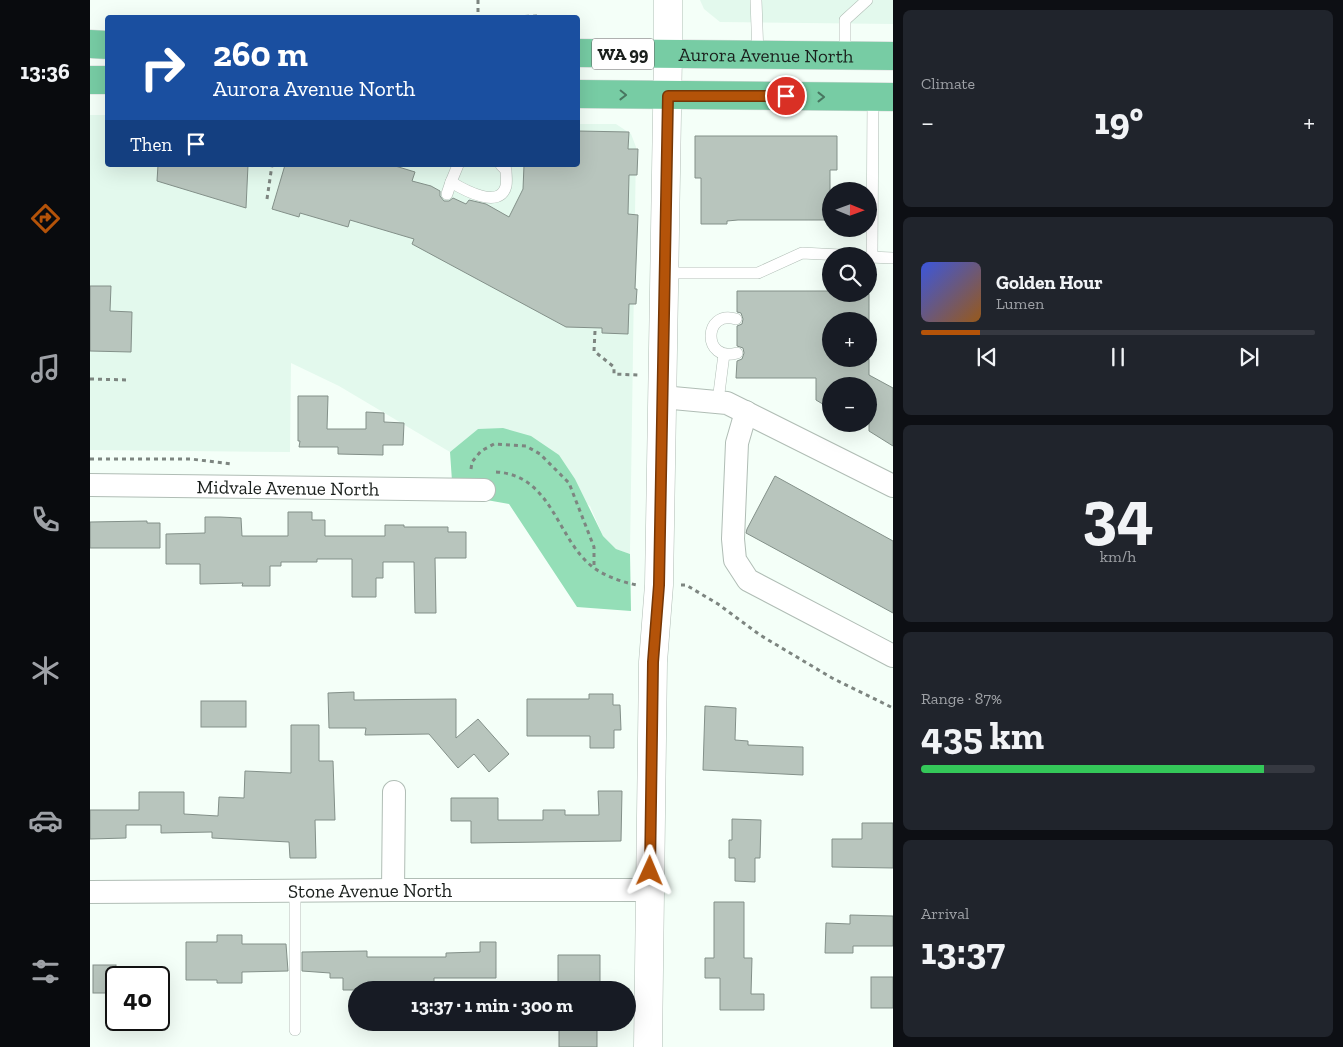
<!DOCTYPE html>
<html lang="en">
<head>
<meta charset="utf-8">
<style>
	body { margin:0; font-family:"Zilla Slab",serif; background:#20242c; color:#f1f3f6; height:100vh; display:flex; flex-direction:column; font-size:19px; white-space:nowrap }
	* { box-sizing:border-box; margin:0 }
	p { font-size:16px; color:#9ea1a6 }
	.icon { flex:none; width:28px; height:28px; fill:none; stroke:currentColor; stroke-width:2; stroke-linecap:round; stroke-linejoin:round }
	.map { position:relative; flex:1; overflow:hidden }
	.side { display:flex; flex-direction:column; gap:10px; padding:10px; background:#0d0f14; width:450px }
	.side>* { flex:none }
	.guide { position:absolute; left:15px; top:15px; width:475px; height:152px; border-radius:5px; box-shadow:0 5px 20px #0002; background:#1a4fa0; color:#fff; overflow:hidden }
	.needle { width:32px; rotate:91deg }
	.tools { position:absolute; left:732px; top:182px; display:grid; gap:10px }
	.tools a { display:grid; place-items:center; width:55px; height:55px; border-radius:50%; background:#171b24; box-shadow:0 5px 20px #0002; font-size:25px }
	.speed { position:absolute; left:15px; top:966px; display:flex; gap:10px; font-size:25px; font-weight:700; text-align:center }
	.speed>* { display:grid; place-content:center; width:65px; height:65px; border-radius:50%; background:#171b24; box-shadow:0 5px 20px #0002; line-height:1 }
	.speed .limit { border:2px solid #111; border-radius:8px; background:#fff; color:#111 }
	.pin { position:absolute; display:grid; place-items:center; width:42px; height:42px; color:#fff; margin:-21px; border:2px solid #fff; border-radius:50%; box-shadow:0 1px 5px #0007 }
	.me { position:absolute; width:55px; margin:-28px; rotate:1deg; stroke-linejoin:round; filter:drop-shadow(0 0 4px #0008) }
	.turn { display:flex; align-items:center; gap:18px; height:105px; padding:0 25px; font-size:22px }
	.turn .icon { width:65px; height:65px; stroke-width:2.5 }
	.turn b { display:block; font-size:35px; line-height:42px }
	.then { display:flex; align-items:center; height:48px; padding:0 25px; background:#0003; gap:10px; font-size:19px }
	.big { font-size:38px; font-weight:700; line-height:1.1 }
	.side .widget { flex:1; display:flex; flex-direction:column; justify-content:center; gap:8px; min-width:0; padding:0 18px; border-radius:8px; background:#20242c }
	.side .dial { align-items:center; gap:0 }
	.dial b { font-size:65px; line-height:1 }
	.song { display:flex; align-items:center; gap:15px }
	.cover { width:60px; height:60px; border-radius:8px; background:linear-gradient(135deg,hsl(230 70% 55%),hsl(30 70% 35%)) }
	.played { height:5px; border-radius:2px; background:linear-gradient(90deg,#b45309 15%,#363941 15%) }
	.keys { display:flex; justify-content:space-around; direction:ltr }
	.heat { display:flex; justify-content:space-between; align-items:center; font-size:28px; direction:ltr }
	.charge { height:8px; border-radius:4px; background:linear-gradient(90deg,#34c759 87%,#363941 0) }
	.trip { position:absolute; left:258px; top:981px; width:288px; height:50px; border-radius:25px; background:#171b24; box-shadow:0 5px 20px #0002; font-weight:700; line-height:50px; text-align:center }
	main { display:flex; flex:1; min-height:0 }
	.menu { display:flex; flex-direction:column; width:90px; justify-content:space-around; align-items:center; background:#090b0e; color:#9ea1a6 }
	.menu .icon { width:35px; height:35px }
	.menu .selected { color:#b45309 }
	.menu b { font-size:22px; color:#f1f3f6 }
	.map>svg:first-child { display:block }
	.built { fill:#e3f9ed }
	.green { fill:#94deb7 }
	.building { fill:#b8c5bd; stroke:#839089 }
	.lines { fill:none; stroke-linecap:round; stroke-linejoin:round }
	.service-casing { stroke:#b0bdb5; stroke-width:12 }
	.minor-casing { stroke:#b0bdb5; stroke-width:24 }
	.tertiary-casing { stroke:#b0bdb5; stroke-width:29 }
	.trunk-casing { stroke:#dadbdb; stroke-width:29 }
	.path { stroke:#7d8580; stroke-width:3; stroke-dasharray:4 4; stroke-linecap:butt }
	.service { stroke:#fff; stroke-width:11 }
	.minor { stroke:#fff; stroke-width:22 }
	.tertiary { stroke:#fff; stroke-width:28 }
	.trunk { stroke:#77cca4; stroke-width:28 }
	.oneway { stroke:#487660 }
	.route-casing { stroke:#753606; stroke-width:12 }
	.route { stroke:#b45309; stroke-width:9 }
	.labels { text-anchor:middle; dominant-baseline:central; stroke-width:5; stroke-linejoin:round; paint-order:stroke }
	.shield { fill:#fff; stroke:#5f6260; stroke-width:1 }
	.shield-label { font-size:18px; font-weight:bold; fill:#1a1f1c }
	.street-label { font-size:19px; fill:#1a1f1c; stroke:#fff }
</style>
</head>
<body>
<main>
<nav class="menu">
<b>13:36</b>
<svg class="icon selected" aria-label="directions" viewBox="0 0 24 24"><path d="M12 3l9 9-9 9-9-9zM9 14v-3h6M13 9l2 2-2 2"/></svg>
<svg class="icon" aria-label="music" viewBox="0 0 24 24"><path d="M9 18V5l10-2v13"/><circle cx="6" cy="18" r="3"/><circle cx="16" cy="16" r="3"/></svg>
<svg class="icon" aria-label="phone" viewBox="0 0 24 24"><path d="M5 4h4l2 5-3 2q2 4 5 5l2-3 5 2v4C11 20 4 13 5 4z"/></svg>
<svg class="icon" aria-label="climate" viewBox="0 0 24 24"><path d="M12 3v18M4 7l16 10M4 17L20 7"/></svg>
<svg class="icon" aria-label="car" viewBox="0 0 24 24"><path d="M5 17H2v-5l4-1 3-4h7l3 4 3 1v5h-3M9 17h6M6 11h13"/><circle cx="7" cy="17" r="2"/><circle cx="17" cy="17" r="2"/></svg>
<svg class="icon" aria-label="filters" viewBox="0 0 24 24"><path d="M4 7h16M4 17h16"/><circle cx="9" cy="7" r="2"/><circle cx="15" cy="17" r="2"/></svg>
</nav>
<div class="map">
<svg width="803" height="1047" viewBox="0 0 803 1047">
	<rect width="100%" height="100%" fill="#f4fff8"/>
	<g class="built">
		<polygon points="610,0 803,0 803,24 630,22 614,9"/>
		<polygon points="0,115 17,115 18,165 488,165 488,124 526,124 541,134 546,147 540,554 526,549 513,536 500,506 388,429 360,452 249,386 201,363 200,452 0,450"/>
	</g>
	<polygon class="green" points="413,428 441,436 469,455 485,479 513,536 526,549 540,554 541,611 487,607 419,504 391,499 362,481 360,452 388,429"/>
	<g class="building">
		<polygon points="488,131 539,132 538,149 548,149 547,175 539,175 538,214 548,215 545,289 547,289 546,304 539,304 538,334 512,333 512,328 476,327 322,244 324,239 260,220 258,227 210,213 209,217 182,209 195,165 302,165 325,172 322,181 341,186 350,191 350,196 354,201 359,201 363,198 376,204 379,200 396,204 419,217 433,189 434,165 488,165"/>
		<polygon points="605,136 747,136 747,170 740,170 740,209 736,209 736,220 648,220 637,221 637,224 611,224 611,178 605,178"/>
		<polygon points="68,165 158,165 156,208 67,181"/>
		<polygon points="0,286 21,286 20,311 42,312 41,352 0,351"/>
		<polygon points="647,291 741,291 741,294 779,294 779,321 741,321 741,359 779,359 779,375 803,388 803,446 779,431 779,386 741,386 741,409 726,400 726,378 646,378 647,361 652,359 654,353 653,348 647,346 647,326 652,324 653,319 651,313 647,312"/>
		<polygon points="208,396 238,396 237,429 276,429 276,412 294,413 294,422 314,423 313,445 293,445 293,455 248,454 248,447 209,447 210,441 208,441"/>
		<polygon points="685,476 803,541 803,613 656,533 657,529"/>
		<polygon points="198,512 222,512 222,520 235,520 235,536 295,536 295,525 314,525 314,527 358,527 358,532 376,532 376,558 345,558 346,613 325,613 324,562 293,562 293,578 286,578 286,597 262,597 262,559 227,559 227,562 191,562 191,566 180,566 180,586 152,586 153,583 110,584 110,564 76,564 76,534 115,533 115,517 130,517 151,518 152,536 198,536"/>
		<polygon points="57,521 57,523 70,523 70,548 0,548 0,522"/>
		<polygon points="264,692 264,700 366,699 366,738 388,719 419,754 399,772 384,754 368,768 339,734 275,735 276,728 239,728 238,693"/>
		<polygon points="499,694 523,694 523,705 530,705 531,730 524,730 524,748 500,748 500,736 437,736 437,699 499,699"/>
		<rect x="111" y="701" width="45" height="26"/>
		<polygon points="615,706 646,708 645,740 658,741 658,745 713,747 713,775 613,770"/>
		<polygon points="201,725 229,725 229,761 243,761 245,820 225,820 226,858 200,858 199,842 122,838 122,832 71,833 71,825 36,825 36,838 0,839 0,810 49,810 49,792 94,792 94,814 128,816 129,797 154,798 155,771 201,773"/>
		<polygon points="508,791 532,791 531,841 381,843 381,821 361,821 361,798 408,798 408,820 453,820 453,810 475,810 475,815 509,815"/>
		<polygon points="642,819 671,820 670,858 665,858 665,882 645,881 645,858 639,858 639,840 642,840"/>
		<polygon points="772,823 803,823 803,868 742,867 742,839 772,839"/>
		<polygon points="624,902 654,902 654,958 662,958 661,994 674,994 674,1010 630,1010 630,978 615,978 615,958 624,958"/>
		<polygon points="760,915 803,916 803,946 763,946 763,953 735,953 736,923 760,924"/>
		<polygon points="127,935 152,935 152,944 196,944 198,971 152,972 152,983 127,983 127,980 96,980 96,942 127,942"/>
		<polygon points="390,942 406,942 406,978 344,978 344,990 324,990 324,982 277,983 277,990 253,990 253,978 240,978 240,973 212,971 212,952 277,951 277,957 356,957 356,953 390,952"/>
		<polygon points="468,955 510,955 510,983 493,983 493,990 468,990"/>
		<rect x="3" y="965" width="23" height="28"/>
		<rect x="781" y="977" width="22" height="31"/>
		<rect x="469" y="1022" width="38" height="25"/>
	</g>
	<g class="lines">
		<defs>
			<g id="service">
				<polyline points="666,0 668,55"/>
				<polyline points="755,56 755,20 777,0"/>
				<path d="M 368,165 L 361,182 C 374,190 410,210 416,186 C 417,181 416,175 416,170 L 411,165"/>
				<polyline points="357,194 361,182"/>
				<polyline points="779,257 803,258"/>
				<polyline points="782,257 783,97"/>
				<polyline points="575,273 668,273 712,253 770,256"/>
				<path d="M 646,319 C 613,309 612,363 647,353"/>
				<polyline points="628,401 634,354"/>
				<polyline points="205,1030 205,891"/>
			</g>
			<g id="minor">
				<polyline points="572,397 637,403 803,486"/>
				<polyline points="656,412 647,443 643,539 645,560 658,580 803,656"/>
				<path id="s1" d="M 0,485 L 394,490"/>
				<polyline points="303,890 304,792"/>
				<path id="s2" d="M 0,892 L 303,890 L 559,890"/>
			</g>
			<polyline id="tertiary" points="558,1047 563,662 569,585 578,55 578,0"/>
			<g id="trunk">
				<polyline points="0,44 18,45"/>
				<path id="s3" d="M 488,53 L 803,56"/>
				<polyline points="0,80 18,80"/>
				<polyline points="488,94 803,97"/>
			</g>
		</defs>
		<use href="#service" class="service-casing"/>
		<use href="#minor" class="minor-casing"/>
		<use href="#tertiary" class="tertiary-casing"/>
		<use href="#trunk" class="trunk-casing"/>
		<g class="path">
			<polyline points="388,0 388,18"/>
			<polyline points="395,18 448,16 448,18"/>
			<polyline points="177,199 182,165"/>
			<polyline points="505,331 504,351 524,367 524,374 548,375"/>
			<polyline points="0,379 39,380"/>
			<polyline points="0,459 101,459 141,464"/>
			<polyline points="381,469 382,462 391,451 404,444 436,446 450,454 479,483 504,547 504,567"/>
			<path d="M 406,472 C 463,475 467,541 504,568 C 517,577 532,582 547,585"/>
			<polyline points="591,585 596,585 628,604 670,635 742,678 803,708"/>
		</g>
		<use href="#service" class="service"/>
		<use href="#minor" class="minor"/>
		<use href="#tertiary" class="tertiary"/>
		<use href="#trunk" class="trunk"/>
	</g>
	<defs><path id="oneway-chevron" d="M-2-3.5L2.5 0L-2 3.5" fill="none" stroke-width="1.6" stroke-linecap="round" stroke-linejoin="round" transform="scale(1.25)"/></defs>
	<g class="oneway">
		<use href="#oneway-chevron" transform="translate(533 95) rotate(1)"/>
		<use href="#oneway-chevron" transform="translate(731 97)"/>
	</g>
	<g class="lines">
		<defs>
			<polyline id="route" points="560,871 563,662 569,585 578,96 696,96"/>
		</defs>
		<use href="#route" class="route-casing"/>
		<use href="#route" class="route"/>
	</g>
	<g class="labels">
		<rect class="shield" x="502" y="38.5" width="62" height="31" rx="4"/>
		<g class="shield-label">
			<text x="533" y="54">WA 99</text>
		</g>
		<g class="street-label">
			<text stroke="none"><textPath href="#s3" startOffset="188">Aurora Avenue North</textPath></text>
			<text stroke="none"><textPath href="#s1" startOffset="198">Midvale Avenue North</textPath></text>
			<text stroke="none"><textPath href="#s2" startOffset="280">Stone Avenue North</textPath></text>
		</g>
	</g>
</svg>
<div class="tools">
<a><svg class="needle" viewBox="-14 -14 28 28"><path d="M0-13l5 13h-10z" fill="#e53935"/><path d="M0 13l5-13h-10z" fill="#9ea1a6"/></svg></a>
<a><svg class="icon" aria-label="search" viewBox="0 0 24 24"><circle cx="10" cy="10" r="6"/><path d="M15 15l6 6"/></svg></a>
<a>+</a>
<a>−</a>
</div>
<div class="speed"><div class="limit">40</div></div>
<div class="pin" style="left:696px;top:96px;background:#d93025"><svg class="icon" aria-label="arrive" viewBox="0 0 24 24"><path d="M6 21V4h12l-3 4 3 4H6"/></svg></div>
<svg class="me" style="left:560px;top:871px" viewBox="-20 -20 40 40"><path d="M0-17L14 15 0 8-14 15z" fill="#b45309" stroke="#fff" stroke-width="4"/></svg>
<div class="trip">13:37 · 1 min · 300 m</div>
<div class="guide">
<div class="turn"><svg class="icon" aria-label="right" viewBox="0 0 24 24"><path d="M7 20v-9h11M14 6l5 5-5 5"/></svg><div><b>260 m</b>Aurora Avenue North</div></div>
<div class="then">Then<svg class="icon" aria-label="arrive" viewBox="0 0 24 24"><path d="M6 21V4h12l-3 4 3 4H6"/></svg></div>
</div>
</div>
<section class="side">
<div class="widget"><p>Climate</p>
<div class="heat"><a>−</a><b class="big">19°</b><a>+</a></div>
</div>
<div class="widget">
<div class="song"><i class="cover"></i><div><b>Golden Hour</b><p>Lumen</p></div></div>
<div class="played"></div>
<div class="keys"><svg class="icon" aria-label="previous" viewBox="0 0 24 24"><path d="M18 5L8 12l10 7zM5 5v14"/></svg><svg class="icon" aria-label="pause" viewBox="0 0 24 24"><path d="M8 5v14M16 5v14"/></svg><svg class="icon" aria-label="next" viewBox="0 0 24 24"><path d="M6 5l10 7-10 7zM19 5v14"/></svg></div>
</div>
<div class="widget dial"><b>34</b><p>km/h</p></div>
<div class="widget"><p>Range · 87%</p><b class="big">435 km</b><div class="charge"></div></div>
<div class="widget"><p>Arrival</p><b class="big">13:37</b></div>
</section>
</main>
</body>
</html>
